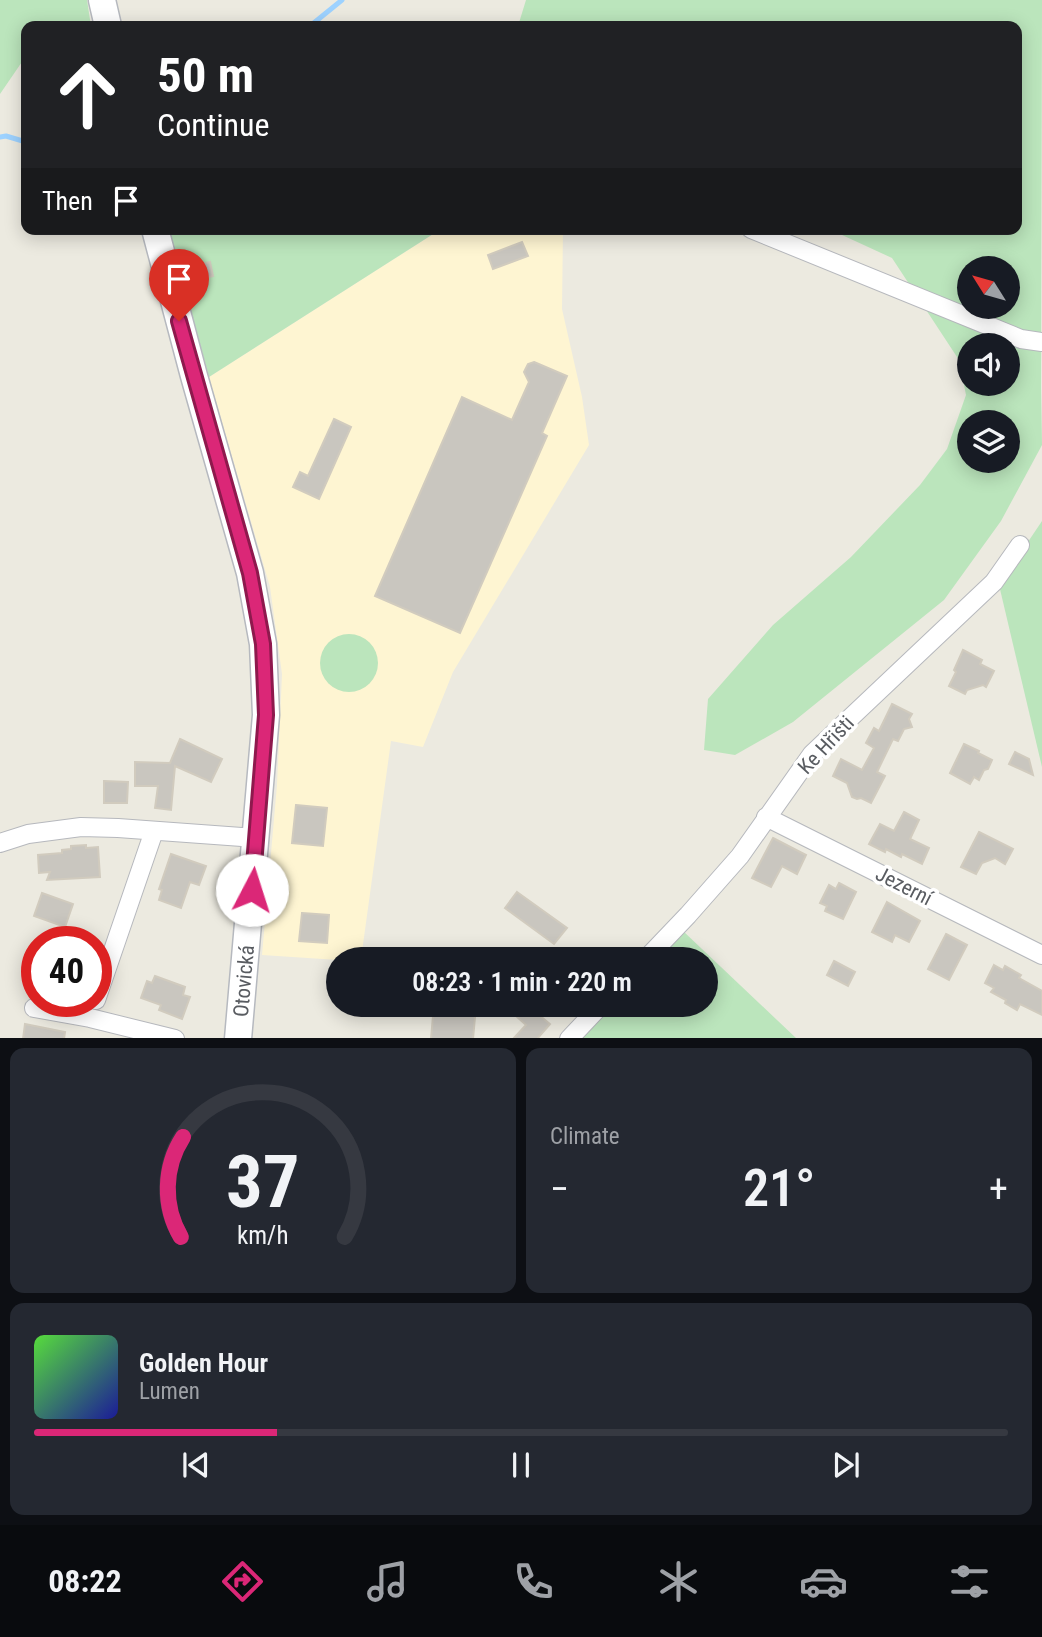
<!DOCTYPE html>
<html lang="en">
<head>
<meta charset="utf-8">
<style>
	body { margin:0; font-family:"Roboto Condensed",sans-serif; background:#242831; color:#f1f3f6; height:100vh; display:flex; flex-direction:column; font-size:26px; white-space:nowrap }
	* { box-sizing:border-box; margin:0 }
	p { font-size:23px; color:#9ea1a6 }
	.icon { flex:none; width:38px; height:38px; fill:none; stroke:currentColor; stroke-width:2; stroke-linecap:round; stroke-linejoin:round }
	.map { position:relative; height:1038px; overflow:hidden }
	.drawer { display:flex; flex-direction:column; gap:10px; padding:10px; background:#0d0f14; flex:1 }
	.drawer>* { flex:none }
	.banner { position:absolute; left:21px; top:21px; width:1001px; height:214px; border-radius:14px; box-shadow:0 4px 18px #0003; background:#202124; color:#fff; overflow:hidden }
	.needle { width:46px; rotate:307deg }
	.buttons { position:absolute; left:957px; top:256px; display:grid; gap:14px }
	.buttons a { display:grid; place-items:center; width:63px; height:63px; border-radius:50%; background:#171b24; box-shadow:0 4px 18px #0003; font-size:35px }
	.speed { position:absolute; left:21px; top:926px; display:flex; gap:14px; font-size:35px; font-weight:700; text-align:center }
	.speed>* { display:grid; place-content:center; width:91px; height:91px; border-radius:50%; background:#171b24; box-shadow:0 4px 18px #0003; line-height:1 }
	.speed .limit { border:10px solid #d22; background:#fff; color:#111 }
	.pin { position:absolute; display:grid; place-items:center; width:60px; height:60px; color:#fff; margin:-72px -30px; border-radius:50% 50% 50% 0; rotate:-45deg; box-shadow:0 0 7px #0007 }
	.pin .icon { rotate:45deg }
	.me { position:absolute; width:77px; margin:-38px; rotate:5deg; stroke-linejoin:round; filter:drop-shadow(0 0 5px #0008) }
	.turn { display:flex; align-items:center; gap:24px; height:147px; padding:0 21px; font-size:32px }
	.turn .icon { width:91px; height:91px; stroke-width:2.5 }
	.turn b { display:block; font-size:49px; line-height:60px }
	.then { display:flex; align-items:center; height:66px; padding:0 21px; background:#0003; gap:14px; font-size:26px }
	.big { font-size:52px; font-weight:600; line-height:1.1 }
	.drawer .widget { flex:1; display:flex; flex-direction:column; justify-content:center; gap:10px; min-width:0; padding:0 24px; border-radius:14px; background:#242831 }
	.drawer .dial { align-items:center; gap:0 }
	.dial svg { height:182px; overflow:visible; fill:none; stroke:#363941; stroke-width:7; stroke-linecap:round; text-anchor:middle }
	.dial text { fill:#f1f3f6; stroke:none }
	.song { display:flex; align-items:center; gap:21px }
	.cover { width:84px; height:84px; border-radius:10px; background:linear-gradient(135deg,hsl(110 70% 55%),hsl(240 70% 35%)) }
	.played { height:7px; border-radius:4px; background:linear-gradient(90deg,#db2777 25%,#363941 25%) }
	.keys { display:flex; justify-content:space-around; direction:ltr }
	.heat { display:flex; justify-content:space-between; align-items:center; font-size:38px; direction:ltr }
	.drawer .tiles { flex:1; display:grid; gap:10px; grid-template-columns:1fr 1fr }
	.widget:last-child { grid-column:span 2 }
	.trip { position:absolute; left:326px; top:947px; width:392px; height:70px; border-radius:35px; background:#171b24; box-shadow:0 4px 18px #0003; font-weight:600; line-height:70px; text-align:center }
	.menu { display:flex; height:112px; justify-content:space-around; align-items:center; background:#090b0e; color:#9ea1a6 }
	.menu .icon { width:49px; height:49px }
	.menu .selected { color:#db2777 }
	.menu b { font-size:32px; color:#f1f3f6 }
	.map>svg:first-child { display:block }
	.commercial { fill:#fef5d2 }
	.green { fill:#bbe5bc; fill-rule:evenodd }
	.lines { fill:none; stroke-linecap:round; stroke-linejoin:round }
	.stream { stroke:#9dd2ff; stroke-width:5 }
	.building { fill:#c9c6bf; stroke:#d1cbbe; stroke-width:2 }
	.street-casing { stroke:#b6b8bd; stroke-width:20 }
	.secondary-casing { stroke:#b6b9bf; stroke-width:29 }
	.street { stroke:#fff; stroke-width:18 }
	.secondary { stroke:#fff; stroke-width:26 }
	.route-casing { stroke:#8e194d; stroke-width:18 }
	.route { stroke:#db2777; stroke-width:12 }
	.labels { text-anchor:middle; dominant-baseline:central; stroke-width:7; stroke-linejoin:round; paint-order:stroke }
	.street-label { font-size:21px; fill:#595c61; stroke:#fff }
</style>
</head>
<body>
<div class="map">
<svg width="1042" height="1039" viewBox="0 0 1042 1039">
	<rect width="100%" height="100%" fill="#eceae0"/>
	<polygon class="commercial" points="441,229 563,229 562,309 582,397 589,445 453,672 423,747 391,741 361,959 338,959 338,960 262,955 277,785 282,674 270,587 209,377"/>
	<g class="green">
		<polygon points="0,0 87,0 91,26 26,26 26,56 0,94"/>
		<path d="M 526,0 L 1042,0 L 1041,388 L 1042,445 L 1001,521 L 944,600 L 793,722 L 735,755 L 704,750 L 708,699 L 773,625 L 851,557 L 920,485 L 947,449 L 966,395 L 959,360 L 892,258 L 829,229 L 1017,229 L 1017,26 L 518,26 ZM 970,268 L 1008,268 L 1008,306 L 970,306 ZM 970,345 L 1008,345 L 1008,383 L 970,383 ZM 970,422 L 1008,422 L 1008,460 L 970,460 Z"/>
		<polygon points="169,229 441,229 209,377"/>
		<polygon points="1042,521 1042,767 999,585"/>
		<circle cx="349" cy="663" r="29"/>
		<polygon points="683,931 796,1038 580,1039 613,1005 705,1004 705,959 656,959"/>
	</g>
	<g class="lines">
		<g class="stream">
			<polyline points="310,26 342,0"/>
			<polyline points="0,137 6,136 26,142"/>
		</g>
	</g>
	<g class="building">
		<polygon points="522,242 528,256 493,269 488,255"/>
		<polygon points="210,262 213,276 197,280 193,266"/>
		<polygon points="534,362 567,376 542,433 547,436 460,633 375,596 462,397 512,420 529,382 524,372 528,364"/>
		<polygon points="334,419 351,427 319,499 293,487 300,472 308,476"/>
		<polygon points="963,650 982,660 980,664 994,671 986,687 983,685 967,690 965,694 949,686 956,672 954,670"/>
		<polygon points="892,704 912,714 909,719 912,727 904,729 898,741 893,739 877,772 885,776 871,803 861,798 857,799 852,797 847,783 833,776 841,759 862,770 874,748 866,743 874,728 879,731"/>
		<polygon points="180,739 222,759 211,782 175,766 171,810 155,808 158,786 135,786 135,762 170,763"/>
		<polygon points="964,744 979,751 978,753 992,760 988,769 984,770 979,780 974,777 970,784 950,773"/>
		<polygon points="1015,752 1029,759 1033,775 1009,764"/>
		<polygon points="104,781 128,782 127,803 104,803"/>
		<polygon points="296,805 327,808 323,846 292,843"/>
		<polygon points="904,812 919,820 910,839 929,848 922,864 902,854 901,857 886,849 885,852 869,844 880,824 894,831"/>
		<polygon points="979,832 1013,849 1005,864 995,858 982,863 976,874 961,867"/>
		<polygon points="773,838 806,855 797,874 782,866 771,887 752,878"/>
		<polygon points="86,845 86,848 98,847 100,877 47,880 50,872 39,873 38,855 62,853 62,850 71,849 71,846"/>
		<polygon points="171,854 206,866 199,885 190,882 181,908 159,900 162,890 159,889"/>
		<polygon points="839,883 856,892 843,919 825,911 827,906 820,903 829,885 836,889"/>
		<polygon points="517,892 567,928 554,944 505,908"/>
		<polygon points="42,893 73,904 65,927 34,916"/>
		<polygon points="887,902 920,921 909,942 895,935 892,942 872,932"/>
		<polygon points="302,913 329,915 327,943 299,941"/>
		<polygon points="946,934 967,945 949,980 928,969"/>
		<polygon points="834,961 855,972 848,986 827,975"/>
		<polygon points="994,965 1003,970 1005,966 1021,975 1019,978 1042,991 1042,1015 1020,1004 1017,1010 1005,1003 1006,1000 991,992 994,988 985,983"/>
		<polygon points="155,976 185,987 183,995 190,997 182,1019 159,1010 161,1005 141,998 147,981 152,983"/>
		<polygon points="434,1004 476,1006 473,1039 431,1039"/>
		<polygon points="527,1004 549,1004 539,1015 550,1024 537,1039 513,1039 526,1025 516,1016"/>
		<polygon points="25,1024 65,1032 64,1039 23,1039"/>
	</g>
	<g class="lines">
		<defs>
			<g id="street">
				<polyline points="751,229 1021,339 1042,342"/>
				<polyline points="766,817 1042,955"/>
				<polyline points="0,843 28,834 81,827 118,828 256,838"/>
				<polyline points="646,959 688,915 740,856 812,754 994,582 1020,545"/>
				<polyline points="96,1000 154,831"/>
				<polyline points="34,1008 90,1018 175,1039"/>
				<polyline points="569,1039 602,1004"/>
			</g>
			<g id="secondary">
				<polyline points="102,0 108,26"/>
				<polyline points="155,229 194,376 250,573 263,644 266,715 238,1039"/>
			</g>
		</defs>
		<use href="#street" class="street-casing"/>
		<use href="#secondary" class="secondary-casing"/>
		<use href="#street" class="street"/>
		<use href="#secondary" class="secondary"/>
	</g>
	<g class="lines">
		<defs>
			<polyline id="route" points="179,321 250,573 263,644 266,715 252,890"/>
		</defs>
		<use href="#route" class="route-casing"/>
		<use href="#route" class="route"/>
	</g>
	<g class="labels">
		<g class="street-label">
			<text transform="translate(826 745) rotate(-47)">Ke Hřišti</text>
			<text transform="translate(904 886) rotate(27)">Jezerní</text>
			<text transform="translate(244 981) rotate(-85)">Otovická</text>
		</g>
	</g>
</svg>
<div class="buttons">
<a><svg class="needle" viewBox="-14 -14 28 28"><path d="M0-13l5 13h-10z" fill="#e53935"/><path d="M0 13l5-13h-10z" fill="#9ea1a6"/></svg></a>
<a><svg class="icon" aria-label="sound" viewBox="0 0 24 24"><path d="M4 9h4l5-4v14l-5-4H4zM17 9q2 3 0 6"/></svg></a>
<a><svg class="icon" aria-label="layers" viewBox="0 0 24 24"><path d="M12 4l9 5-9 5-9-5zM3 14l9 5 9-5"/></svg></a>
</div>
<div class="speed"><div class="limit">40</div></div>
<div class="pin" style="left:179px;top:321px;background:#d93025"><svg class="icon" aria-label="arrive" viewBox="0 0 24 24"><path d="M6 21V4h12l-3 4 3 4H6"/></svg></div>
<svg class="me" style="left:252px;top:890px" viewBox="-20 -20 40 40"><circle r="19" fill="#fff"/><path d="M0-13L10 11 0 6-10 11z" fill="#db2777"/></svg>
<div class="trip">08:23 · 1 min · 220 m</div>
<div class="banner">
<div class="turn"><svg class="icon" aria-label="ahead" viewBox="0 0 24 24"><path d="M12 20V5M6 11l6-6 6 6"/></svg><div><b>50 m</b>Continue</div></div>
<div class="then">Then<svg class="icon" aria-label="arrive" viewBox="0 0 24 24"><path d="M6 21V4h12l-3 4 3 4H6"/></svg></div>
</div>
</div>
<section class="drawer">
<div class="tiles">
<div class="widget dial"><svg viewBox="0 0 100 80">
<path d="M14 69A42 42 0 1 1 86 69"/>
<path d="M14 69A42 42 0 0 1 15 25" stroke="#db2777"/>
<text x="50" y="56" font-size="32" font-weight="700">37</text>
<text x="50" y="72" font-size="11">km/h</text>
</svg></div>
<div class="widget"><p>Climate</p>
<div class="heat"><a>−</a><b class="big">21°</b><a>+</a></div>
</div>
<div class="widget">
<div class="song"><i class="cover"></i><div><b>Golden Hour</b><p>Lumen</p></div></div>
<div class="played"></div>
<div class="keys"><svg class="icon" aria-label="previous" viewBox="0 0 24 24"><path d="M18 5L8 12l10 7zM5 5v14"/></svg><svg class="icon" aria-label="pause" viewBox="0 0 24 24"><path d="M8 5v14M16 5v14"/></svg><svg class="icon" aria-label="next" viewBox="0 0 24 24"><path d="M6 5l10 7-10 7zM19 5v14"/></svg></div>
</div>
</div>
</section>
<nav class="menu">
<b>08:22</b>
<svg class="icon selected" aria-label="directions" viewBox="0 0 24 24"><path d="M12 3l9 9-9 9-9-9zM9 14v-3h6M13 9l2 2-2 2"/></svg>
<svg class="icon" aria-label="music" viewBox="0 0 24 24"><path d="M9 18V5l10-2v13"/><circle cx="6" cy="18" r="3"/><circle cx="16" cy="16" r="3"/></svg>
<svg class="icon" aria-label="phone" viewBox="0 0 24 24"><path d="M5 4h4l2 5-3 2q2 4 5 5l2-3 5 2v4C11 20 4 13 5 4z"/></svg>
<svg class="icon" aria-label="climate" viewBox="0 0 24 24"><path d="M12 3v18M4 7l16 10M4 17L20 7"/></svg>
<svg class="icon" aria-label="car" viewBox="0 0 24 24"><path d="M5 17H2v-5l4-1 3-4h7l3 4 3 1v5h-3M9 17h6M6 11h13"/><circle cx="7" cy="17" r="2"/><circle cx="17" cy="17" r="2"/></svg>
<svg class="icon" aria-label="filters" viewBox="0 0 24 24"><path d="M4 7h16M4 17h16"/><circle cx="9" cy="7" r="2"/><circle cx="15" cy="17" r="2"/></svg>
</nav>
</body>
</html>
